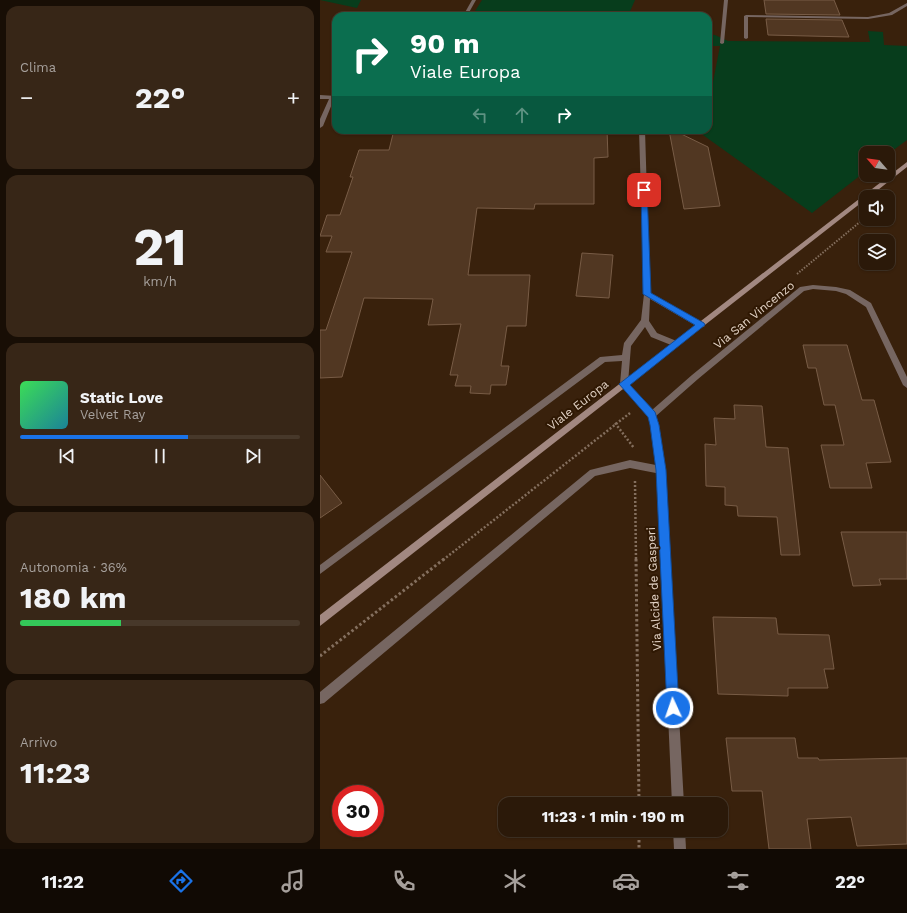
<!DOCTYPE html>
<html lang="it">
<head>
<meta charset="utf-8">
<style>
	body { margin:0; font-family:"Work Sans",sans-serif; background:#372617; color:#f1f3f6; height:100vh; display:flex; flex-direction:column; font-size:15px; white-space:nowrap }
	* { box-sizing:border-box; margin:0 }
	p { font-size:13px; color:#a6a09c }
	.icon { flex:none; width:22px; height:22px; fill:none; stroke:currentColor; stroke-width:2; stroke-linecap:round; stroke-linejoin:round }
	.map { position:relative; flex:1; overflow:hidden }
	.drawer { display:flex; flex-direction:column; gap:6px; padding:6px; background:#180e05; width:320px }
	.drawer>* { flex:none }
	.top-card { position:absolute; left:12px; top:12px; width:380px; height:122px; border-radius:12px; box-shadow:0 1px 3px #0004,0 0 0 1px #47382a; background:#0b6e4f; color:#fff; overflow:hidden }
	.needle { width:26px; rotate:298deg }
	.controls { position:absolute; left:539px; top:146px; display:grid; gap:8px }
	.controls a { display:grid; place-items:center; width:36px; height:36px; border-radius:8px; background:#2b1909; box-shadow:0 1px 3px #0004,0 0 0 1px #47382a; font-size:20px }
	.speed { position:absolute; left:12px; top:785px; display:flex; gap:8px; font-size:20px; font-weight:700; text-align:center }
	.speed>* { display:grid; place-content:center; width:52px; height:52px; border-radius:50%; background:#2b1909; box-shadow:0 1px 3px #0004,0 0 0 1px #47382a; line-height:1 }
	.speed .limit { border:6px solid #d22; background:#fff; color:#111 }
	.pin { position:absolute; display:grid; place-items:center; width:34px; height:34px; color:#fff; margin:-17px; border-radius:8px; box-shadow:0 2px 6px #0006 }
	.me { position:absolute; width:44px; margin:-22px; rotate:357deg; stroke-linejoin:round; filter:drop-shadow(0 0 3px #0008) }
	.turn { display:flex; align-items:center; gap:14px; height:84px; padding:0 12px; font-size:18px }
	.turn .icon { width:52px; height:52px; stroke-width:2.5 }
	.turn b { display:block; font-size:28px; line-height:34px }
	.lanes { display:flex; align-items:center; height:38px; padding:0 12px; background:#0003; justify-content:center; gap:20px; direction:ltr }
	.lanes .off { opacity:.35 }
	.big { font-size:30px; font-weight:700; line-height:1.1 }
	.drawer .widget { flex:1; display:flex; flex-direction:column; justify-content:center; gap:6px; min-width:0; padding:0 14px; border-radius:12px; background:#372617 }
	.drawer .dial { align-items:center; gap:0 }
	.dial b { font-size:52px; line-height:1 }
	.song { display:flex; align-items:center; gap:12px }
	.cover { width:48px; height:48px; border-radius:6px; background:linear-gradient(135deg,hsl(130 70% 55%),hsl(190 70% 35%)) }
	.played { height:4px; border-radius:2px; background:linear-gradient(90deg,#1a73e8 60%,#47382a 60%) }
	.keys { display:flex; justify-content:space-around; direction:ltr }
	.heat { display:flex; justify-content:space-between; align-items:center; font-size:22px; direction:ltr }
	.charge { height:6px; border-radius:3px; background:linear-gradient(90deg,#34c759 36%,#47382a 0) }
	.trip { position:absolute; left:178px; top:797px; width:230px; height:40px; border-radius:12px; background:#2b1909; box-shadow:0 1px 3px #0004,0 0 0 1px #47382a; font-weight:700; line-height:40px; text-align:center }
	.tabs { display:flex; height:64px; justify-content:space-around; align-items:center; background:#110a04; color:#a6a09c }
	.tabs .icon { width:28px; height:28px }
	.tabs .on { color:#1a73e8 }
	.tabs b { font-size:18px; color:#f1f3f6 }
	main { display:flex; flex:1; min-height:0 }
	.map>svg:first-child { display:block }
	.green { fill:#073d1c }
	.building { fill:#513722; stroke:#785c46 }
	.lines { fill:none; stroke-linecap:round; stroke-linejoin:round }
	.path-far2 { stroke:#846f5e; stroke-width:2; stroke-dasharray:1.5 1.5; stroke-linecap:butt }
	.path-far1 { stroke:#846f5e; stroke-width:2.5; stroke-dasharray:2 2; stroke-linecap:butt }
	.path { stroke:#846f5e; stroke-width:3; stroke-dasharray:2.5 2.5; stroke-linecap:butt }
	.service { fill:#766661; fill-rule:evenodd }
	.minor { fill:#766661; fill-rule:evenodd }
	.secondary { fill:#a28881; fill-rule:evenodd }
	.route { fill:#1a73e8; stroke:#114b97 }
	.labels { text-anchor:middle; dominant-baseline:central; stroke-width:4; stroke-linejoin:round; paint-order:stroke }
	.street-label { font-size:12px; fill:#e2d2c5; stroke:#2f1803 }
</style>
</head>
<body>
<main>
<section class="drawer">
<div class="widget"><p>Clima</p>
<div class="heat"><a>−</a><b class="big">22°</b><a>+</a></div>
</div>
<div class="widget dial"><b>21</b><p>km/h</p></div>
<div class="widget">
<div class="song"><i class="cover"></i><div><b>Static Love</b><p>Velvet Ray</p></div></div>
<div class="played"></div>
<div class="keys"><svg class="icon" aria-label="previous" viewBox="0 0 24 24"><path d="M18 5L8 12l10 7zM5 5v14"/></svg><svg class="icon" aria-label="pause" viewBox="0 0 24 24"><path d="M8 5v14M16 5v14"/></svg><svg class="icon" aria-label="next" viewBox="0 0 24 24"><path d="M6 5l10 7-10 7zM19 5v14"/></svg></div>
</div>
<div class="widget"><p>Autonomia · 36%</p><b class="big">180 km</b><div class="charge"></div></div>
<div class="widget"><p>Arrivo</p><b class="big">11:23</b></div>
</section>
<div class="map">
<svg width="587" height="849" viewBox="0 0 587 849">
	<rect width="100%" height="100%" fill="#39210c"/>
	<g class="green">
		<polygon points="0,0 41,0 37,8"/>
		<polygon points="162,0 315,0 308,16 152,16"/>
		<polygon points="548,31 563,32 564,45 587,46 587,140 568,154 568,153 546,153 546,171 492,213 376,130 388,130 388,87 392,87 400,46 388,46 388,34 395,35 408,41 550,42"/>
	</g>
	<g class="building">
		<polygon points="444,0 514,0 520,15 446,14"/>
		<polygon points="446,19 522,20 529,37 448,35"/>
		<polygon points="74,130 287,130 288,157 274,158 274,204 215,204 214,209 157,208 148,275 210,275 206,326 187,326 181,366 189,366 186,385 171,385 170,394 150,393 151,386 135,386 138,375 130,375 141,324 108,325 113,299 44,298 22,377 0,378 0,330 6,330 32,252 6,252 12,236 0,236 7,215 20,215 33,177 30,177 39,150 69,150"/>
		<polygon points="349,130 353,130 388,147 400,206 364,209"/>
		<polygon points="262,253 293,255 289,298 256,296"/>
		<polygon points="483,345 527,345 542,400 554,400 571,462 546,463 552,488 510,488 501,445 524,445 515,405 504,405 496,368 488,368"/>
		<polygon points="414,405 442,406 446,447 468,448 480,555 461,555 457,517 418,516 417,506 405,505 405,487 386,486 385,444 396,445 394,418 415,419"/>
		<polygon points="0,475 22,503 0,518"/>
		<polygon points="521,532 587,532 587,579 559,579 561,585 533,586"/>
		<polygon points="393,617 456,618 458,634 509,635 514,669 504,669 508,688 468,688 468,696 398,694"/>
		<polygon points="406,738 475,738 478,758 498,758 499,760 587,758 587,844 537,846 531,817 487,819 491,849 449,849 442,791 412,791"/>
	</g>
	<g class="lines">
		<polyline class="path-far2" points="477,274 546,217"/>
		<g class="path-far1">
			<polyline points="295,423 314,448"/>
			<polyline points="315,481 316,560"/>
			<polyline points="123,560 310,413"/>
		</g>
		<g class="path">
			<polyline points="316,559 319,804"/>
			<polyline points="0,656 124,559"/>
			<polyline points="319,830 319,849"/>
		</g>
		<polygon class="service" points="310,460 341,466 344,467 345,470 344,473 341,474 310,468 275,476 4,703 0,704 0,692 270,470"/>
		<g class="minor">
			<polygon points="152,0 156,0 147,16 143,16"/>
			<polygon points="404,0 408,0 404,43 402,44 400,43"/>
			<polygon points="587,3 587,6 572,15 548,19 428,17 428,38 426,39 424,38 424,16 426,15 548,17 569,13"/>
			<polygon points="0,95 16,96 16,98 14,99 3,126 0,128 0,119 9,99 0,99"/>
			<polygon points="319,130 325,130 330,293 384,323 385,325 384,327 378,327 330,299 329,321 337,333 359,342 360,344 356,347 331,337 325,327 311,346 308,383 332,410 372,375 480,287 493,285 516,287 530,290 551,303 587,377 587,388 583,385 546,307 526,294 516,291 493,289 484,291 378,379 336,416 339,425 345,470 364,804 352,804 337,470 331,425 328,417 300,384 302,361 285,362 0,574 0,565 280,357 302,355 304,343 321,320 324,294"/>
			<polygon points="353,830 365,830 366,849 354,849"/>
		</g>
		<polygon class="secondary" points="587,162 587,167 549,197 546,197 546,199 0,626 0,615"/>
	</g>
	<polygon class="route" points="321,188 324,188 327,190 331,293 384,323 385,325 310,385 335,412 339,425 346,470 359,708 357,713 353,714 349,713 347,708 336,470 330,425 328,417 299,384 375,325 323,294"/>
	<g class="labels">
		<g class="street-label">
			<text transform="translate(434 315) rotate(-39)">Via San Vincenzo</text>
			<text transform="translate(258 405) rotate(-38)">Viale Europa</text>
			<text transform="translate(334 589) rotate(-93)">Via Alcide de Gasperi</text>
		</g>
	</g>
</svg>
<div class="controls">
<a><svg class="needle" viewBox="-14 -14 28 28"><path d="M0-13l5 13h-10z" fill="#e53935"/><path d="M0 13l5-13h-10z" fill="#a6a09c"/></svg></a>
<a><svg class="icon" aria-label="sound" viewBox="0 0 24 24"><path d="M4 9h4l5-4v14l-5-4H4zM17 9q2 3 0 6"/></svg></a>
<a><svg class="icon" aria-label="layers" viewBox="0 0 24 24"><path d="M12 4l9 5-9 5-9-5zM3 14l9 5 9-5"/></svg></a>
</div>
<div class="speed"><div class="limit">30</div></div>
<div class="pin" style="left:324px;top:190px;background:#d93025"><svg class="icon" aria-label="arrive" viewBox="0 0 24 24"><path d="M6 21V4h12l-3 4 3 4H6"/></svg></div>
<svg class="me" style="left:353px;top:708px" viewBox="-20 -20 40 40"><circle r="17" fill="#1a73e8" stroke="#fff" stroke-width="3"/><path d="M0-11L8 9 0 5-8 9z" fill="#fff"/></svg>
<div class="trip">11:23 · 1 min · 190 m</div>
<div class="top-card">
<div class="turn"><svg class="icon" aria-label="right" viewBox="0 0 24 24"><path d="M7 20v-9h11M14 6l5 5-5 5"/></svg><div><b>90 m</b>Viale Europa</div></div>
<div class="lanes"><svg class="icon off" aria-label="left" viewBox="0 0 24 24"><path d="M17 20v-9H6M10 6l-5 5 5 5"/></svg><svg class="icon off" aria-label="ahead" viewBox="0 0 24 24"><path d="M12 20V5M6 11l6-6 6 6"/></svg><svg class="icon" aria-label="right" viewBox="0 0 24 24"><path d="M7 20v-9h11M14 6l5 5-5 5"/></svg></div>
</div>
</div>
</main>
<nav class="tabs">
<b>11:22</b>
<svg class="icon on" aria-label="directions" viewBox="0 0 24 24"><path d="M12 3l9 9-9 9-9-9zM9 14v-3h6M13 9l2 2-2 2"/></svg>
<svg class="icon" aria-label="music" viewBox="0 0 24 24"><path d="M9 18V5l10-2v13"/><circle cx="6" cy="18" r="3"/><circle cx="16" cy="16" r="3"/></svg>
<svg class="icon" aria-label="phone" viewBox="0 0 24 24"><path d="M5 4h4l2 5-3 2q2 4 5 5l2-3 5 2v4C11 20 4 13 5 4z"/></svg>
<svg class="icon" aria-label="climate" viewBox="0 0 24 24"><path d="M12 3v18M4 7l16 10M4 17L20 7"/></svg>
<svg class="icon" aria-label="car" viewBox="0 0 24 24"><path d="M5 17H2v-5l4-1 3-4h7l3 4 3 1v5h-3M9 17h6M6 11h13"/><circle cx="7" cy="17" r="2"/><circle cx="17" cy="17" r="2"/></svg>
<svg class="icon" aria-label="filters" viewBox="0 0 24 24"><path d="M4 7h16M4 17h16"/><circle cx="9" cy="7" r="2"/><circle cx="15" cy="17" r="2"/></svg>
<b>22°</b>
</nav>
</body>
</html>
